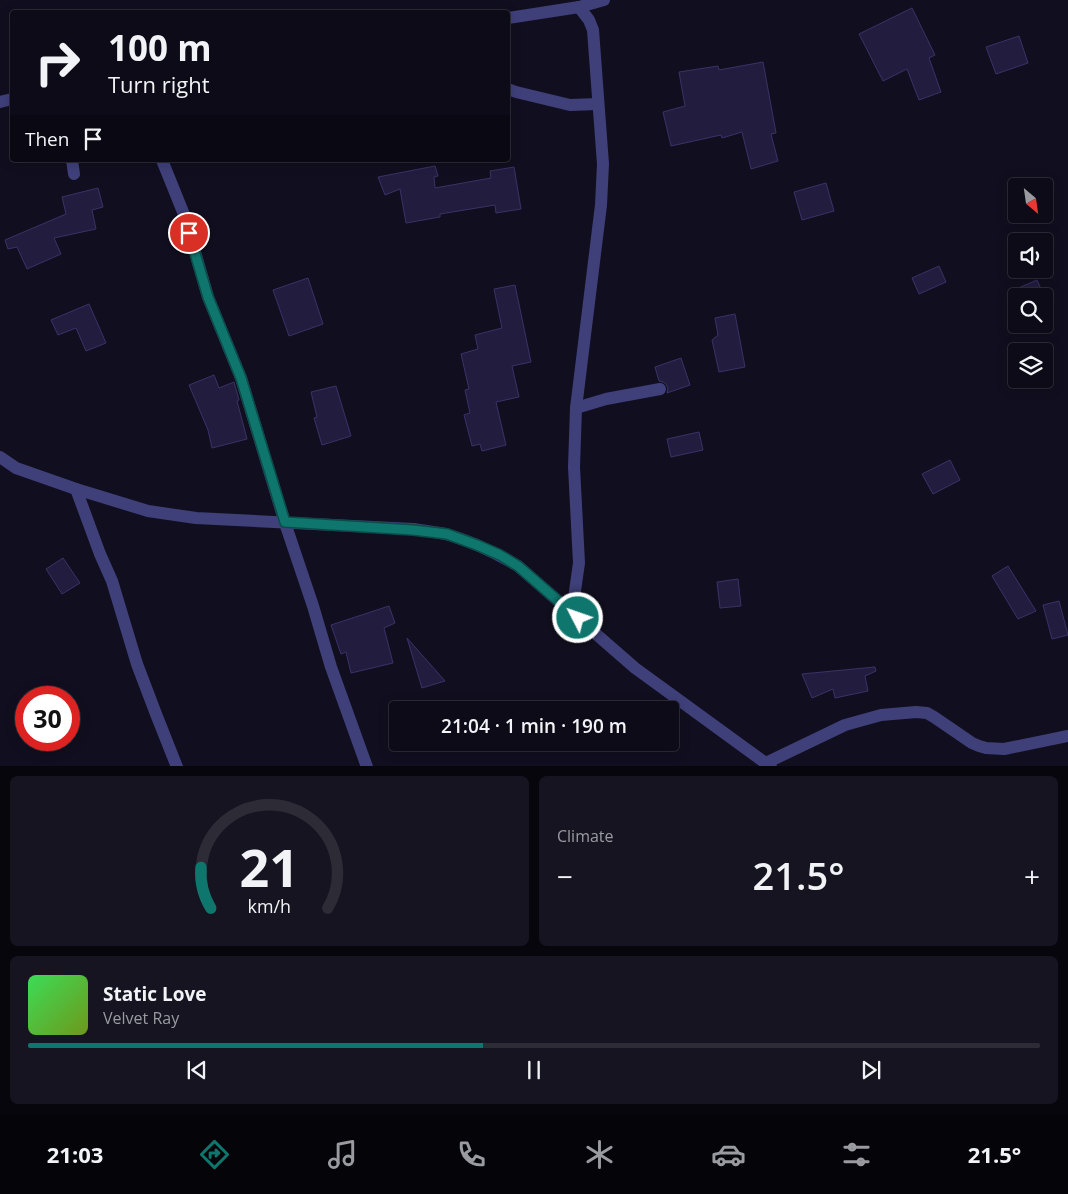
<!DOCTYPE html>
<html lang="en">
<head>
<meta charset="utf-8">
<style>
	body { margin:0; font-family:"Open Sans",sans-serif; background:#161420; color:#f1f3f6; height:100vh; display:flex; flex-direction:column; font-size:19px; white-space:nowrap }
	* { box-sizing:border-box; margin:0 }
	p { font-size:16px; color:#9a9ba1 }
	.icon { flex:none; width:28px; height:28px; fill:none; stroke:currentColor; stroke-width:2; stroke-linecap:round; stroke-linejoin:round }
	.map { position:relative; height:766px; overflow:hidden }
	.panel { display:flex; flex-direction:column; gap:10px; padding:10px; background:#07060d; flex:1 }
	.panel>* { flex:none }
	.top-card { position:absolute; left:10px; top:10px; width:500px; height:152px; border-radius:5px; box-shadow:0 2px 12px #0003,0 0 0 1px #2d2b36; background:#0d0b17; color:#f1f3f6; overflow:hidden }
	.needle { width:32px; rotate:151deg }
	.controls { position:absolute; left:1008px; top:178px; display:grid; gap:10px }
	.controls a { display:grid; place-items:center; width:45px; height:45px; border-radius:5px; background:#0d0b17; box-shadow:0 2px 12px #0003,0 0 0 1px #2d2b36; font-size:25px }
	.speed { position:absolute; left:15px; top:686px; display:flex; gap:10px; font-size:25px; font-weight:700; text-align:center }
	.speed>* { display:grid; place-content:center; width:65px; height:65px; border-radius:50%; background:#0d0b17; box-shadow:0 2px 12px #0003,0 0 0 1px #2d2b36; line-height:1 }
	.speed .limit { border:8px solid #d22; background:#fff; color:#111 }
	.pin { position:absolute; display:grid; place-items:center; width:42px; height:42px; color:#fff; margin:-21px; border:2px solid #fff; border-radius:50%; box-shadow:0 1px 5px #0007 }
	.me { position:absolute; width:55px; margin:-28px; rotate:311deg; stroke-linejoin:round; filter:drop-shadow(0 0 4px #0008) }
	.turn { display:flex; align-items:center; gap:18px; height:105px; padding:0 15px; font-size:22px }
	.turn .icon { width:65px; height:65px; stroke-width:2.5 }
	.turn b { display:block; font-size:35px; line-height:42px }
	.then { display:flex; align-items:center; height:48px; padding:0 15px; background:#0003; gap:10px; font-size:19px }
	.big { font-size:38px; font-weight:600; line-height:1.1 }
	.panel .widget { flex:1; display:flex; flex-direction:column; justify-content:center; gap:8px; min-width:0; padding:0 18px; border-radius:8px; background:#161420 }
	.panel .dial { align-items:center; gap:0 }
	.dial svg { height:130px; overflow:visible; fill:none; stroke:#2d2b36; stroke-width:7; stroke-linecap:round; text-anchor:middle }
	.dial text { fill:#f1f3f6; stroke:none }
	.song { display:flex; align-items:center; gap:15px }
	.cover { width:60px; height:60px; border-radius:8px; background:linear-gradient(135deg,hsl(130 70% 55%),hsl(80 70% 35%)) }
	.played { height:5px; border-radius:2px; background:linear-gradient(90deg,#0f766e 45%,#2d2b36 45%) }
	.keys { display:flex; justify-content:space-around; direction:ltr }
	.heat { display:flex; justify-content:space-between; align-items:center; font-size:28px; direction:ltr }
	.panel .tiles { flex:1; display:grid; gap:10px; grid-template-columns:1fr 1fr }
	.widget:last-child { grid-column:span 2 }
	.trip { position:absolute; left:389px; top:701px; width:290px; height:50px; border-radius:5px; background:#0d0b17; box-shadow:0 2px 12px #0003,0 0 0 1px #2d2b36; font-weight:600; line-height:50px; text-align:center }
	.tab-bar { display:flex; height:80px; justify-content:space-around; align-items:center; background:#050409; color:#9a9ba1 }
	.tab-bar .icon { width:35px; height:35px }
	.tab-bar .on { color:#0f766e }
	.tab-bar b { font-size:22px; color:#f1f3f6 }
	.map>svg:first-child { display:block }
	.building { fill:#221d3e; stroke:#3a3268 }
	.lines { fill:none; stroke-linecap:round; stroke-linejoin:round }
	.minor { stroke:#3f407a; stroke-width:12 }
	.route-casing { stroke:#0a4d48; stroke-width:12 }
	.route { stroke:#0f766e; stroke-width:9 }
</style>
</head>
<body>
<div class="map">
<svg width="1068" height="767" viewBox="0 0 1068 767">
	<rect width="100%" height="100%" fill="#110f1f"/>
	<g class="building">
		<polygon points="912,8 935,55 929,58 941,92 919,100 907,69 883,81 859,34"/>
		<polygon points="1019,36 1028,63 996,74 986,47"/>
		<polygon points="763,62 776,133 771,134 778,161 751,169 742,132 722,138 721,135 671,146 663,112 685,106 679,72 718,66 719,70"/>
		<polygon points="435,166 438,176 434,177 435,188 491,178 490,171 514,167 521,209 496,213 495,205 440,214 440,217 406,223 400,189 385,195 378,177"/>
		<polygon points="826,183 834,211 802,220 794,192"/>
		<polygon points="98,188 103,207 92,210 96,229 54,238 61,254 27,269 17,247 8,249 5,240 66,214 62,197"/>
		<polygon points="939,266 946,282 919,294 912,278"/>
		<polygon points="308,278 323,324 289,336 273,290"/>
		<polygon points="1037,280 1050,309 1044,312 1044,296 1016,296 1016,308 1009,292"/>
		<polygon points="515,285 531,362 512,366 519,397 496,402 506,445 482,451 480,444 472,446 464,415 470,413 465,390 469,389 461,354 478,349 475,335 502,328 494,289"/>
		<polygon points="89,304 106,343 86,351 76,328 58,335 51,320"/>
		<polygon points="735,314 745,367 719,372 712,340 718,335 715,318"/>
		<polygon points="681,358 690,385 667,393 668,388 666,384 663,382 659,381 655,367"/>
		<polygon points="214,375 219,388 234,382 239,400 237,401 247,439 212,448 208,430 189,385"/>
		<polygon points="336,386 351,436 322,445 314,418 317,417 311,392"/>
		<polygon points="699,432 703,450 671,457 667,439"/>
		<polygon points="950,460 960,480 933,494 922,474"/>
		<polygon points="63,558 80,583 62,594 46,569"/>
		<polygon points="1008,566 1036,611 1018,619 992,576"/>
		<polygon points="738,579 741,606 720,608 717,582"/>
		<polygon points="1059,601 1068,635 1052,639 1043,605"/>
		<polygon points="389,606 395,623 384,628 393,663 351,673 346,652 341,654 331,625"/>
		<polygon points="407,638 445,681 422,688"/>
		<polygon points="875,667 876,671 865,676 868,691 835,698 833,689 812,698 802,674"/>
	</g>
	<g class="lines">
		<g class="minor">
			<polyline points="508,18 579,7 604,0"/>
			<polyline points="508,89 516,92 570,105 598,104"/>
			<polyline points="0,102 12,99"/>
			<polyline points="72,160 74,174"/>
			<polyline points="162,160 185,217 208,297 241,378 285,523 313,606 331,667 367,767"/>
			<polyline points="576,408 606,399 660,389"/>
			<path d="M 0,457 L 16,468 L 76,489 L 148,511 L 196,518 L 413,529 C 425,531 438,532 449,535 C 473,542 496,553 518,566 L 635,668 L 771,767"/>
			<polyline points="76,489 100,554 112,581 137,664 156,714 177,767"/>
			<polyline points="578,618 574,598 579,563 574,467 576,408 601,205 603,164 593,30 589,20 579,7"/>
			<polyline points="766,763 845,725 881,715 916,712 927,713 934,717 972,743 979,746 986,748 1004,749 1068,736"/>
		</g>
	</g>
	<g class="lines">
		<defs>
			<polyline id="route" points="189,233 208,297 241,378 285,522 413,530 447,534 477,545 500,555 518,566 578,618"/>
		</defs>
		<use href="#route" class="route-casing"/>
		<use href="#route" class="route"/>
	</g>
</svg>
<div class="controls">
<a><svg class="needle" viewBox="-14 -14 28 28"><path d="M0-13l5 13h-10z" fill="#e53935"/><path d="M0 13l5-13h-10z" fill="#9a9ba1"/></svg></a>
<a><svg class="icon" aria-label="sound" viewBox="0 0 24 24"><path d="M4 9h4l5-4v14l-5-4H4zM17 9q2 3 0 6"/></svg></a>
<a><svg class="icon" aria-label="search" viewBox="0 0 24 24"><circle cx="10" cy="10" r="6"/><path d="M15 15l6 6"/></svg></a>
<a><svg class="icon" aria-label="layers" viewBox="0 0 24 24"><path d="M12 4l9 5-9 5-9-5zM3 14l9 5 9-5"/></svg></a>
</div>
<div class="speed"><div class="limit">30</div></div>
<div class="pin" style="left:189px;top:233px;background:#d93025"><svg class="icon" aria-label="arrive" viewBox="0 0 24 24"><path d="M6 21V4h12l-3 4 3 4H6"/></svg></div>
<svg class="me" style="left:578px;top:618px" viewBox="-20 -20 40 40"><circle r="17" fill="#0f766e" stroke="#fff" stroke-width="3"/><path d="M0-11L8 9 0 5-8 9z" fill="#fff"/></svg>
<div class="trip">21:04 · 1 min · 190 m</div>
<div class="top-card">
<div class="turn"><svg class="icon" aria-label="right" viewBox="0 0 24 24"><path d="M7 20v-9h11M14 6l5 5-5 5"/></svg><div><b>100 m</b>Turn right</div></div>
<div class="then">Then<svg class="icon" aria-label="arrive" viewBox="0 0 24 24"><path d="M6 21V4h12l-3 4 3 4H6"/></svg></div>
</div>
</div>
<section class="panel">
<div class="tiles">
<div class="widget dial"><svg viewBox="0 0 100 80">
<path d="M14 69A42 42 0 1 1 86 69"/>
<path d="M14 69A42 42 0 0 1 8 44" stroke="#0f766e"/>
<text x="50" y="56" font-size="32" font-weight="700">21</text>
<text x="50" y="72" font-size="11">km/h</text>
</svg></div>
<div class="widget"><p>Climate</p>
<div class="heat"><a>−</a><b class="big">21.5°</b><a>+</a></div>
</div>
<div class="widget">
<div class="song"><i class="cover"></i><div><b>Static Love</b><p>Velvet Ray</p></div></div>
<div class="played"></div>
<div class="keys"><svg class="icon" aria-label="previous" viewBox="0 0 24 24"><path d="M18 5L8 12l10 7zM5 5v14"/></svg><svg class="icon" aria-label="pause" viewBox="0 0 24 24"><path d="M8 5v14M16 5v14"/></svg><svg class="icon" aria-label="next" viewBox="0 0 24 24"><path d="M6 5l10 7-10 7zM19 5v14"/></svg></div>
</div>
</div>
</section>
<nav class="tab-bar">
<b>21:03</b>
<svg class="icon on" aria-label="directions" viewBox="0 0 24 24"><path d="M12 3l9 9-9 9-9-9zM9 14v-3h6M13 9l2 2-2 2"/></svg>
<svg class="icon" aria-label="music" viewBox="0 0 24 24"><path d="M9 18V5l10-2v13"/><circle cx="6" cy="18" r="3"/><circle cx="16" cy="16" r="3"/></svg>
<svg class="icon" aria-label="phone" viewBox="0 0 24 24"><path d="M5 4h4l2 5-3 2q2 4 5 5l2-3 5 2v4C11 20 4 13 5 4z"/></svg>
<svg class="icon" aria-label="climate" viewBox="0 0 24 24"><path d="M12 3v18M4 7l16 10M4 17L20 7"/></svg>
<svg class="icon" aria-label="car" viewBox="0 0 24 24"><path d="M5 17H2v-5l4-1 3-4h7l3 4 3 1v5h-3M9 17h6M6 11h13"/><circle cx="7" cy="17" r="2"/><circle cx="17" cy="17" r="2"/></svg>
<svg class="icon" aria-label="filters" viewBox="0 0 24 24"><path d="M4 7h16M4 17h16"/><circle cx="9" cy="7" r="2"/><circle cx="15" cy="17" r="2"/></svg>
<b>21.5°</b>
</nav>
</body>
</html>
